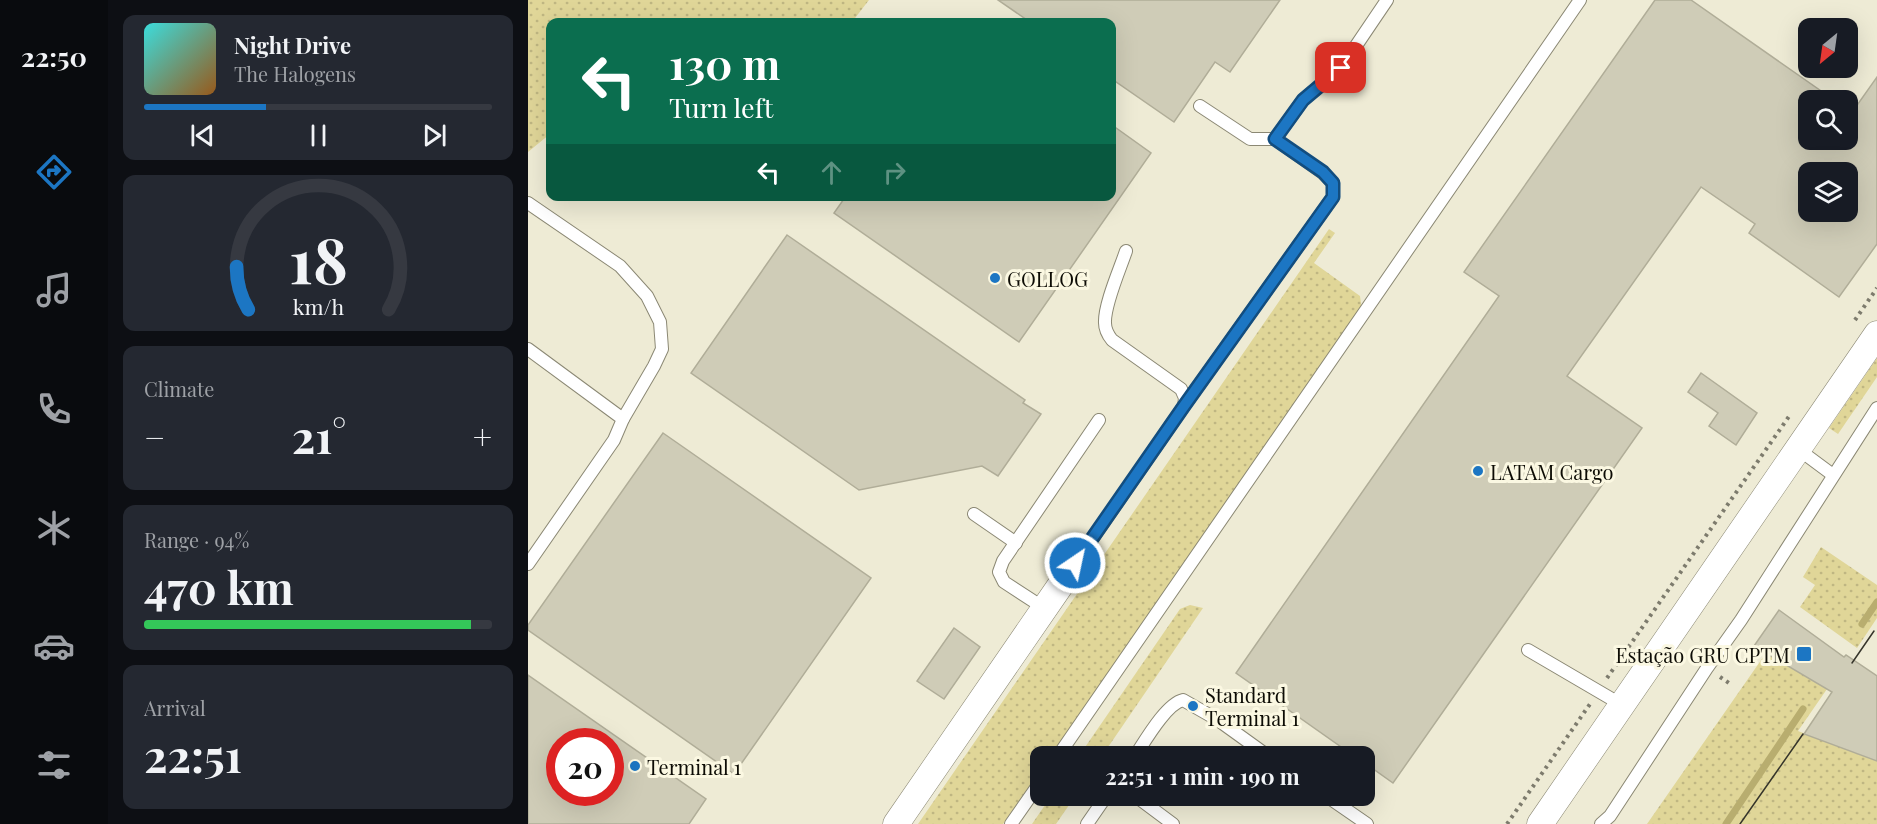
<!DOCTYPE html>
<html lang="en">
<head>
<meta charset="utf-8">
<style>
	body { margin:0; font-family:"Playfair Display",serif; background:#242831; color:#f1f3f6; height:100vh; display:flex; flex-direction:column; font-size:22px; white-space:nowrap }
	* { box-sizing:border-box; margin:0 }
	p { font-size:20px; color:#9ea1a6 }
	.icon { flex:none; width:33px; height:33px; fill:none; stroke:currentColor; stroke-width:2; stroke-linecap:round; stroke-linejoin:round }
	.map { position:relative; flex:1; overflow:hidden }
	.side { display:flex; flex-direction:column; gap:15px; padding:15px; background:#0d0f14; width:420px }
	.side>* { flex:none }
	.top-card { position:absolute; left:18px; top:18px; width:570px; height:183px; border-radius:12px; box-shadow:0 6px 24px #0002; background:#0b6e4f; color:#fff; overflow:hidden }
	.needle { width:39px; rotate:209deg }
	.controls { position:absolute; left:1270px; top:18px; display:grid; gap:12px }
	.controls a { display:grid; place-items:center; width:60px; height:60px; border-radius:12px; background:#171b24; box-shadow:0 6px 24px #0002; font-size:30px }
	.speed { position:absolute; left:18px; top:728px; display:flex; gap:12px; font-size:30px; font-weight:700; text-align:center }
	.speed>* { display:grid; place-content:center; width:78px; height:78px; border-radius:50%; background:#171b24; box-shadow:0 6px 24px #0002; line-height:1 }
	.speed .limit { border:9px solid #d22; background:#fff; color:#111 }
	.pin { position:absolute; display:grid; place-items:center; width:51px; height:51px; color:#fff; margin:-26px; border-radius:12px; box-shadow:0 3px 9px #0006 }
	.me { position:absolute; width:66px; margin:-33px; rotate:34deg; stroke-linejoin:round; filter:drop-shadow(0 0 4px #0008) }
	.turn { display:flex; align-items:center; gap:21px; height:126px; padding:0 24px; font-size:27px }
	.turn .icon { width:78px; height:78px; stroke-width:2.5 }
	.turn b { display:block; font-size:42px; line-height:51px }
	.lanes { display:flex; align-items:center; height:57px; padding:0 24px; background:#0003; justify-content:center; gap:30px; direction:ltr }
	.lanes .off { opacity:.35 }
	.big { font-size:45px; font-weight:700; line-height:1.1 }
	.side .widget { flex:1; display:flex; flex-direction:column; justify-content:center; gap:9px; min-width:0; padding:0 21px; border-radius:12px; background:#242831 }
	.side .dial { align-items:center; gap:0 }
	.dial svg { height:156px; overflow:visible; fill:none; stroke:#363941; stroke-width:7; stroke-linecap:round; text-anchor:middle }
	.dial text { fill:#f1f3f6; stroke:none }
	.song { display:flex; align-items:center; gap:18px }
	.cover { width:72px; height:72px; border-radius:9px; background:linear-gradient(135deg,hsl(180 70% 55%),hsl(30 70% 35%)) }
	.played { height:6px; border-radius:3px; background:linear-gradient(90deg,#1c76c3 35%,#363941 35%) }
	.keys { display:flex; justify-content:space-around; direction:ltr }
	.heat { display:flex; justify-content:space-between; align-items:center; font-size:33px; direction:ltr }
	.charge { height:9px; border-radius:4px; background:linear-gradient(90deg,#34c759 94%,#363941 0) }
	.trip { position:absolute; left:502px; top:746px; width:345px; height:60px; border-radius:12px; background:#171b24; box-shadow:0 6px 24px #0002; font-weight:700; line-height:60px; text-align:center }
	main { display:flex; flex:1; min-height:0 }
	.tabs { display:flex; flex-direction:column; width:108px; justify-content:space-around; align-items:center; background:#090b0e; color:#9ea1a6 }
	.tabs .icon { width:42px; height:42px }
	.tabs .active { color:#1c76c3 }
	.tabs b { font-size:27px; color:#f1f3f6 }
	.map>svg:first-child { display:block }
	.grass { fill:url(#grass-dots) }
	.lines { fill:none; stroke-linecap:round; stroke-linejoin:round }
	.stream { stroke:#b8ad6f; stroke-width:7 }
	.building { fill:#cfccb7; stroke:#b0ad98; stroke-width:1.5; fill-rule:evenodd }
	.lane-casing { stroke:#8b8874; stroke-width:14 }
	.street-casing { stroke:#8b8874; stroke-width:27 }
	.path { stroke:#7d7b6d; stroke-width:4; stroke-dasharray:3 4.5; stroke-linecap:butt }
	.lane { stroke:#fff; stroke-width:12 }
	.street { stroke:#fff; stroke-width:26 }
	.tram { stroke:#36352b; stroke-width:1.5 }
	.route-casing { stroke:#124d7f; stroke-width:15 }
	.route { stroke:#1c76c3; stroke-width:10 }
	.poi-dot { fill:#1c76c3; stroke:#fbf8e2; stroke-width:2 }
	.labels { text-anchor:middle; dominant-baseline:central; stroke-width:6; stroke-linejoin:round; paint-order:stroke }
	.poi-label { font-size:20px; fill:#0d0c05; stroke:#fbf8e2; text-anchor:start }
</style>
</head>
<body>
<main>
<nav class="tabs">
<b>22:50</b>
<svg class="icon active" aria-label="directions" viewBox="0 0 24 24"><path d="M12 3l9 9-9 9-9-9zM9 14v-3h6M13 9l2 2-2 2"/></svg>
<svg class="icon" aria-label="music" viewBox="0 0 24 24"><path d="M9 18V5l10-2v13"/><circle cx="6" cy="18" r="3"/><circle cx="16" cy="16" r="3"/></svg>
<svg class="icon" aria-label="phone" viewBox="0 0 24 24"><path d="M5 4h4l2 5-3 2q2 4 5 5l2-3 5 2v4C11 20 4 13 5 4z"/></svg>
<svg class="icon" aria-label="climate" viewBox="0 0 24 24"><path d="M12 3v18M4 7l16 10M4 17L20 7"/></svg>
<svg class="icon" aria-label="car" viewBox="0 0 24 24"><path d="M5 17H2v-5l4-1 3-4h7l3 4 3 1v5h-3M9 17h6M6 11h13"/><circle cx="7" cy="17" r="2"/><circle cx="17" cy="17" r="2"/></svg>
<svg class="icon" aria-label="filters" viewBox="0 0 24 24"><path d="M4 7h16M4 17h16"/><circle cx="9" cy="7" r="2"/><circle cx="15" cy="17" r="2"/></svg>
</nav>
<section class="side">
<div class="widget">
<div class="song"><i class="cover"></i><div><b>Night Drive</b><p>The Halogens</p></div></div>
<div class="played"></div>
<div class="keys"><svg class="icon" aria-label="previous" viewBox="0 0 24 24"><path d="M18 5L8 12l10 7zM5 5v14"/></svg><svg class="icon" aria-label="pause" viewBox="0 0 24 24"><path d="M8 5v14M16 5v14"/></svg><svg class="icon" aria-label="next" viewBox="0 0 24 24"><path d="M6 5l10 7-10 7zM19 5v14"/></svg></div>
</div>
<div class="widget dial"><svg viewBox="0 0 100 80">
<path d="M14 69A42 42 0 1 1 86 69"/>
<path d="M14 69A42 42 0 0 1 8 47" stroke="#1c76c3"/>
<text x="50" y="56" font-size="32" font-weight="700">18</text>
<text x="50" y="72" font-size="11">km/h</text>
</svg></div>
<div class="widget"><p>Climate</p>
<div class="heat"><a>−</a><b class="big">21°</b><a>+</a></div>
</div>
<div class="widget"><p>Range · 94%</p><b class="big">470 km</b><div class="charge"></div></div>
<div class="widget"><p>Arrival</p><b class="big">22:51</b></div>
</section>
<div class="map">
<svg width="1349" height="824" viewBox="0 0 1349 824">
	<defs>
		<pattern id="grass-dots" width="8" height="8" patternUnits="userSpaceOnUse" patternTransform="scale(1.5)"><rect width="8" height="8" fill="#e0d698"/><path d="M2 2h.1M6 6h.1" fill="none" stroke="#bfb682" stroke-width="1.8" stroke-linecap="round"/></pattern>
	</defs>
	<rect width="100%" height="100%" fill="#eeebd5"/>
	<g class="grass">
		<polygon points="0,0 341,0 324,22 22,22 22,134 0,152"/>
		<polygon points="801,229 807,233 786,263 832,296 834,311 522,756 513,756 513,769 475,824 390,824"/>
		<polygon points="1349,358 1349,377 1310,434 1301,428"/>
		<polygon points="1293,547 1349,585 1349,618 1329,648 1272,607 1287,585 1275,577"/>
		<polygon points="662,605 675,608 574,756 551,756 652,609"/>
		<polygon points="1238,653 1299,689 1270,731 1349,761 1349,824 1119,824"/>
		<polygon points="524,795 548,795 528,824 504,824"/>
	</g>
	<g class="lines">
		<g class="stream">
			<polyline points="1334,624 1349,602"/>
			<polyline points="1198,824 1275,709"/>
		</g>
	</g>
	<g class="building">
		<polygon points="470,0 752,0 702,72 687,62 646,122 584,79 584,22 502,22"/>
		<path d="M 1127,0 L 1163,0 L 1306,100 L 1281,100 L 1281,140 L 1320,140 L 1320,118 L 1349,77 L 1349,244 L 1311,297 L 1221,233 L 1227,224 L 1173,187 L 1039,376 L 1114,428 L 865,783 L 837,763 L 837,756 L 826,756 L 708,673 L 971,296 L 936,272 ZM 1281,172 L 1320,172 L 1320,212 L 1281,212 Z"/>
		<polygon points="584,125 623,153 491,342 306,213 318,196 584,196"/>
		<polygon points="259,235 497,400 495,403 513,414 470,476 454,466 331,490 163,373"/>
		<polygon points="1173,373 1229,413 1208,445 1181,426 1190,413 1160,392"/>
		<polygon points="135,433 343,578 206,774 0,630 0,625"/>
		<polygon points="1251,610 1316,657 1318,655 1349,676 1349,761 1276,734 1304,692 1226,646"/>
		<polygon points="426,628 452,647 416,699 389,681"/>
		<path d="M 0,675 L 178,799 L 161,824 L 0,824 ZM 32,741 L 82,741 L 82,792 L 32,792 Z"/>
	</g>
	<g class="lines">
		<defs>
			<g id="lane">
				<polyline points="747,139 775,100 813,68 859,0"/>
				<polyline points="0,203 92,266 119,296 132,322 134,349 126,366 95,419"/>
				<polyline points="0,349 95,419 86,440 0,564"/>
				<polyline points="656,406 805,197 805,183 795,173 747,139 722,139 672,106"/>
				<polyline points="1270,449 1305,475"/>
				<polyline points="446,514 488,543"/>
				<path d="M 534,583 L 656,406 L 657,398 L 653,389 L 584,340 C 580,335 577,330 577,323 C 576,305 592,269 598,251"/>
				<polyline points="516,608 476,582 471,572 475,561 571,420"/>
				<polyline points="1000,650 1094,705"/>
				<polyline points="530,756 1052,0"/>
				<path d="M 607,756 C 617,741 638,704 655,700 L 690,720 L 740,756"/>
				<polyline points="606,795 645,824"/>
				<polyline points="797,795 839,824"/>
				<polyline points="483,824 513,781"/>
				<polyline points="559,824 579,795"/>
				<polyline points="1073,824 1082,816 1179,668 1213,620 1349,408"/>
			</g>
			<g id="street">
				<polyline points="368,824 534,583"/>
				<polyline points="1012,824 1349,334"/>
			</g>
		</defs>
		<use href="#lane" class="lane-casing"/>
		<use href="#street" class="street-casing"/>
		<g class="path">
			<polyline points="1327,320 1349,288"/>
			<polyline points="1192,677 1201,683"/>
			<polyline points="1079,678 1262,415"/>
			<polyline points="979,824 1062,704"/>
		</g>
		<use href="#lane" class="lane"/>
		<use href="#street" class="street"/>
		<g class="tram">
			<polyline points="1324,663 1346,631"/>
			<polyline points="1212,824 1275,734"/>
		</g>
	</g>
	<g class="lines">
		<defs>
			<polyline id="route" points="547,563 656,406 805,197 805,183 795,172 747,139 775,100 813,68"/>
		</defs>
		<use href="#route" class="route-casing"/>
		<use href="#route" class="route"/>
	</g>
	<g class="poi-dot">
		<circle cx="467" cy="278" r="6"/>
		<circle cx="950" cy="471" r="6"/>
		<rect x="1268" y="646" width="16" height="16" rx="3"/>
		<circle cx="665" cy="706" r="6"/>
		<circle cx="107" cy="766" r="6"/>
	</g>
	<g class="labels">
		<g class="poi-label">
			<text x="479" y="278">GOLLOG</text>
			<text x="962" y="471">LATAM Cargo</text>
			<text x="1262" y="654" text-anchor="end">Estação GRU CPTM</text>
			<text x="677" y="694">Standard<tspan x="677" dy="23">Terminal 1</tspan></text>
			<text x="119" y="766">Terminal 1</text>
		</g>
	</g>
</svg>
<div class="controls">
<a><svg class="needle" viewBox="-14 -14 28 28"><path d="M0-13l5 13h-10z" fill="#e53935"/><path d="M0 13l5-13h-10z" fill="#9ea1a6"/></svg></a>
<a><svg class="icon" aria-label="search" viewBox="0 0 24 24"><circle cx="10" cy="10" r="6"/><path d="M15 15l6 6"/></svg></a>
<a><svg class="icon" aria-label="layers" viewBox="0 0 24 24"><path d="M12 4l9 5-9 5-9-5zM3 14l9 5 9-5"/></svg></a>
</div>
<div class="speed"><div class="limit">20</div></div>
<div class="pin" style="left:813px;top:68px;background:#d93025"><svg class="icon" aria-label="arrive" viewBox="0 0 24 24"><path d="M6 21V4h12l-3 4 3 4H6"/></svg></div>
<svg class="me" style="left:547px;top:563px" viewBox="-20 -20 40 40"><circle r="17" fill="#1c76c3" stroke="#fff" stroke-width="3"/><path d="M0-11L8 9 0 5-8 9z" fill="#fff"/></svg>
<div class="trip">22:51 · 1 min · 190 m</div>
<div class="top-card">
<div class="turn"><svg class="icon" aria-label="left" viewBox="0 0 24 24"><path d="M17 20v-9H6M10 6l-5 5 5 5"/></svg><div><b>130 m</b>Turn left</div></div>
<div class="lanes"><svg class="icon" aria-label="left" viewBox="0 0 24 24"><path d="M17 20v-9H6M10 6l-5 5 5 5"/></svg><svg class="icon off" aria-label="ahead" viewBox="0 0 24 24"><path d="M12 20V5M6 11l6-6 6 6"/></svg><svg class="icon off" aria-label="right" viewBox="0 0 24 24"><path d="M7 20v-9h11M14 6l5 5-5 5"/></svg></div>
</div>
</div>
</main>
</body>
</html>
